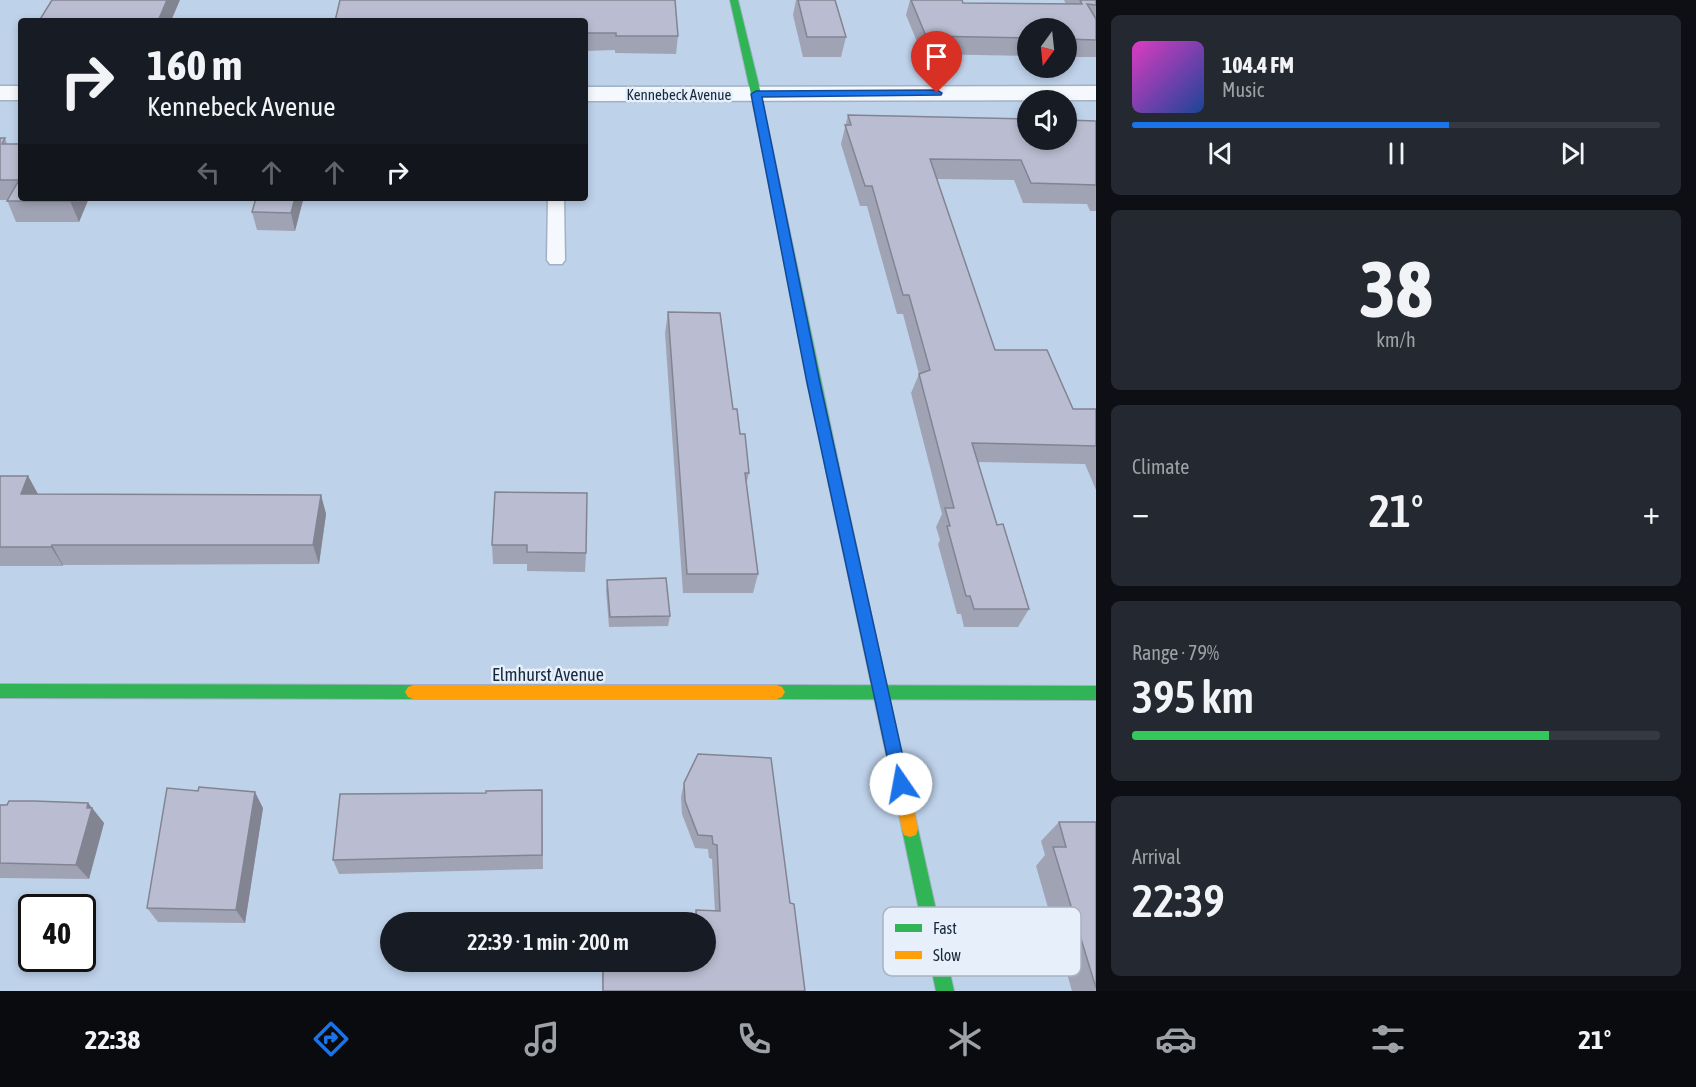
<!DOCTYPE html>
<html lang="en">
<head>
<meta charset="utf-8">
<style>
	body { margin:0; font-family:"Asap Condensed",sans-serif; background:#242831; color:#f1f3f6; height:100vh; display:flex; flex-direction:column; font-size:22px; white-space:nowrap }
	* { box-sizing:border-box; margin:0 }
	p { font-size:20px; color:#9ea1a6 }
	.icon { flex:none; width:33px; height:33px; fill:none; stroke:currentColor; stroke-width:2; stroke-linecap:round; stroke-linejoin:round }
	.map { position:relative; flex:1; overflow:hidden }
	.drawer { display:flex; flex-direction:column; gap:15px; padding:15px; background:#0d0f14; width:600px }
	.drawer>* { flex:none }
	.hud { position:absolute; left:18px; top:18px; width:570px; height:183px; border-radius:6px; box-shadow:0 3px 9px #0003; background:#171b24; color:#f1f3f6; overflow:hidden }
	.needle { width:39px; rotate:195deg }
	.buttons { position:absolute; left:1017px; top:18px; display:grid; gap:12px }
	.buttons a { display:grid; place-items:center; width:60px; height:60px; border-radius:50%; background:#171b24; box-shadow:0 3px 9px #0003; font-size:30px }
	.speed { position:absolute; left:18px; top:894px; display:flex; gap:12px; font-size:30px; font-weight:700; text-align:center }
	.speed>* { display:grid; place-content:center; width:78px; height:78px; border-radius:50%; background:#171b24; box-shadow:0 3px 9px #0003; line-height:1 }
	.speed .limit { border:3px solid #111; border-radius:9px; background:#fff; color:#111 }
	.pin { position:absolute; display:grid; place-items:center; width:51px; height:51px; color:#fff; margin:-62px -26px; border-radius:50% 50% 50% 0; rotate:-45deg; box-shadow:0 0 6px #0007 }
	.pin .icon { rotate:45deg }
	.me { position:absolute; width:66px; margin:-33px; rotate:348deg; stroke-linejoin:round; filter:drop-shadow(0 0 4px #0008) }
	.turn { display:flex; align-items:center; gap:21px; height:126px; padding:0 30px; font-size:27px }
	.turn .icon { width:78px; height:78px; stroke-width:2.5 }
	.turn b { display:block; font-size:42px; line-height:51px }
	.lanes { display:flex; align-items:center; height:57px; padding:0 30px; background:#0003; justify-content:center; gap:30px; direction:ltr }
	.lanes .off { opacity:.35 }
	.big { font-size:45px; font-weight:600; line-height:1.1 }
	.drawer .tile { flex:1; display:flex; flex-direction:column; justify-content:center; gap:9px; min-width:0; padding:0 21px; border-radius:9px; background:#242831 }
	.drawer .dial { align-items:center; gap:0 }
	.dial b { font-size:78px; line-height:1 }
	.song { display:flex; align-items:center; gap:18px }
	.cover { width:72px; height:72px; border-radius:9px; background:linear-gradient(135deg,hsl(310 70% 55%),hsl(220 70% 35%)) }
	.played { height:6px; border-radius:3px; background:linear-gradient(90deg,#1a73e8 60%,#363941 60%) }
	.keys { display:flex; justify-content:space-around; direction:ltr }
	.heat { display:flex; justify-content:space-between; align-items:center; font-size:33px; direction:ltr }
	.charge { height:9px; border-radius:4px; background:linear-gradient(90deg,#34c759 79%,#363941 0) }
	.trip { position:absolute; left:380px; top:912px; width:336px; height:60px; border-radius:30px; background:#171b24; box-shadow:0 3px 9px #0003; font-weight:600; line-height:60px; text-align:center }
	.menu { display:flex; height:96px; justify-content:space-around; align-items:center; background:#090b0e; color:#9ea1a6 }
	.menu .icon { width:42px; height:42px }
	.menu .current { color:#1a73e8 }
	.menu b { font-size:27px; color:#f1f3f6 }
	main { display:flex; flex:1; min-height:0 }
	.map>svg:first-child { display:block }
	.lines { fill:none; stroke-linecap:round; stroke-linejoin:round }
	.lane-casing { stroke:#a0b1c5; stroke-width:3 }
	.street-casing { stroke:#a0b1c5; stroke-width:3 }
	.fast-casing { stroke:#a0b1c5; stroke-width:2 }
	.slow-casing { stroke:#a0b1c5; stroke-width:2 }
	.lane { fill:#f5f8fc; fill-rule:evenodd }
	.street { fill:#f5f8fc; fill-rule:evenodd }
	.fast { fill:#30b455; fill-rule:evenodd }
	.slow { fill:#ff9f0a; fill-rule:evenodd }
	.wall { fill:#a0a3b4 }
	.shaded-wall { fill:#828492 }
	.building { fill:#babdd1; stroke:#828492; stroke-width:1.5 }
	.route { fill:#1a73e8; stroke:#114b97; stroke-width:1.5 }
	.labels { text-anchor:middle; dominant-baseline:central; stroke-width:5; stroke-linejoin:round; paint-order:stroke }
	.far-street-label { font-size:15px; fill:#16283c; stroke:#e6effa }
	.street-label { font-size:18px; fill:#16283c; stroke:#e6effa }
	.key { fill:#e6effa; stroke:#a8b3c1; stroke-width:1.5 }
	.key-label { font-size:16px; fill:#16283c }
</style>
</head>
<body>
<main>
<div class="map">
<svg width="1096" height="991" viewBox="0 0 1096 991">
	<rect width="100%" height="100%" fill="#bed2ea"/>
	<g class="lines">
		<defs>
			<polygon id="lane" points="548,198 564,198 565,260 562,264 550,264 547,260"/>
			<g id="street">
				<rect x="0" y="86" width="21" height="14"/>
				<polygon points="1096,86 1096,100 585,101 585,87"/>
			</g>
			<g id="fast">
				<polygon points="730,0 738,0 761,94 843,485 841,489 831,489 829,485 751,94"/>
				<polygon points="0,684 413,685 418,687 421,692 418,697 413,699 0,698"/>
				<polygon points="777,685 1096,686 1096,700 777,699 772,697 769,692 772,687"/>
				<polygon points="910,821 916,823 918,829 954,991 936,991 902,829 904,823"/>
			</g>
			<g id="slow">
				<polygon points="836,480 841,481 843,485 918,829 916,835 910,837 904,835 902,829 829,485 831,481"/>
				<polygon points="413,685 777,685 782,687 785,692 782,697 777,699 413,699 408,697 405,692 408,687"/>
			</g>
		</defs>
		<use href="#lane" class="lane-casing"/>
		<use href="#street" class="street-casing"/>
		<use href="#fast" class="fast-casing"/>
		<use href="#slow" class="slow-casing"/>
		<use href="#lane" class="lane"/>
		<use href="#street" class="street"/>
		<use href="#fast" class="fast"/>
		<use href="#slow" class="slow"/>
	</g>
	<g class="wall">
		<polygon points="796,0 835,0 846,37 841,57 803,57 793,15"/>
		<polygon points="910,0 962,0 963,3 1066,4 1064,0 1096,0 1096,57 1066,57 1066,28 1028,28 1028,56 922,54 906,15"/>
		<polygon points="585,21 678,36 676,54 615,53 615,50 585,51"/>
		<polygon points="848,115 1096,121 1096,211 1090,211 1087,204 1023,203 1014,180 937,179 995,350 1073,409 1096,409 1096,490 1085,464 978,462 997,525 1029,609 1018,627 964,627 961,614 957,614 938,544 940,540 936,527 942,514 911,393 919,374 903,314 897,314 867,206 860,206 841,144"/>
		<polygon points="0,138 5,138 7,144 21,144 21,198 89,198 79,222 16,222 7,200 0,200"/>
		<polygon points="256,198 349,198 349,200 303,200 295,231 257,230 252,212"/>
		<polygon points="668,312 733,409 749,473 746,485 758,574 753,593 683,593 665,333"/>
		<polygon points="0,476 28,476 38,494 321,495 326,514 319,564 63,565 63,566 0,566"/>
		<polygon points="495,492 586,553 585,572 527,571 527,564 493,564 492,545"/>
		<polygon points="607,580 670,616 668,626 609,627 606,590"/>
		<polygon points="684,783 790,903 805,991 602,991 602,969 603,962 705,962 705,922 692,922 696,910 715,911 712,859 709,858 708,849 695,848 682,814 681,797"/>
		<polygon points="542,790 543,869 339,874 333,860 486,793"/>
		<polygon points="88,803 104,823 89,879 0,878 0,805"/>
		<polygon points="263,808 245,923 158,922 147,908"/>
		<polygon points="1059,822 1096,822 1096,991 1072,991 1036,866 1045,855 1041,841"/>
	</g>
	<g class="shaded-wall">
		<polygon points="167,0 180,0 171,21 158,21"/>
		<polygon points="72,198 89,198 79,222 70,201"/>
		<polygon points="295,198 302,198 303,200 295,231 291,213"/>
		<polygon points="28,476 39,496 21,494"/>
		<polygon points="321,495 326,514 319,564 313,545"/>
		<polygon points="52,545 63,565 63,566 51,547"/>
		<polygon points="255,792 263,808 245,923 236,910"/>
		<polygon points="88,803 104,823 89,879 76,865"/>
	</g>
	<g class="building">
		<polygon points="52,0 167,0 158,21 39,21"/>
		<polygon points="340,0 675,0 678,36 616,36 616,33 585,33 585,21 335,21"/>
		<polygon points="798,0 835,0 846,37 807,37"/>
		<polygon points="911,0 962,0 963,3 1082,4 1080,0 1096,0 1096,5 1087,4 1096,19 1096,40 1066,39 1066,28 1028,28 1028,38 926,36"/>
		<polygon points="848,115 1028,119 1028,140 1066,140 1066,120 1096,121 1096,186 1096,185 1031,183 1021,160 930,159 995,350 1047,350 1073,409 1096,409 1096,446 972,443 997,525 1003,524 1029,609 974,609 970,596 966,596 947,526 950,526 945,508 954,508 919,374 930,370 909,295 903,295 872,186 865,186 845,125 851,125"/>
		<polygon points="0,138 5,138 2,144 21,144 21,198 72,198 70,201 7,201 19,180 0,180"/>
		<polygon points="256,198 295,198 291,213 252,212"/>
		<polygon points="668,312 720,313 733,409 737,409 740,434 745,434 749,473 745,473 758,574 687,574"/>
		<polygon points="0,476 28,476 21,494 321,495 313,545 52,545 51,547 0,547"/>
		<polygon points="495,492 587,493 586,553 527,552 527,545 492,545"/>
		<polygon points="666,578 670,616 610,617 607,580"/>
		<polygon points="698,754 771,758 790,903 794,904 805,991 603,991 603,962 705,962 705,922 697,922 696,910 720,911 717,845 713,844 712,836 698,835 685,801 684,783"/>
		<polygon points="199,787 255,792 236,910 147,908 167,788 198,791"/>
		<polygon points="542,790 542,855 333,860 340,794 486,793 486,791"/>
		<polygon points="9,801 34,801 88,803 87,808 92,808 76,865 0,863 0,805 7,805"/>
		<polygon points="1059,822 1096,822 1096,988 1053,847 1066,847"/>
	</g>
	<polygon class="route" points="937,90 942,93 941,95 762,97 820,383 909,784 907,790 901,792 895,790 893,784 807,383 751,94 756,91"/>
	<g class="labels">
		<g class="far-street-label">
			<text x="679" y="94">Kennebeck Avenue</text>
		</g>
		<g class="street-label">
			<text x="548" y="674">Elmhurst Avenue</text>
		</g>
	</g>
	<rect x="883" y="907" width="198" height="69" rx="9" class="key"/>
	<rect x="895" y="924" width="27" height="8" fill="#30b455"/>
	<rect x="895" y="951" width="27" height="8" fill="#ff9f0a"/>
	<g class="key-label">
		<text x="933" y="934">Fast</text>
		<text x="933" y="961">Slow</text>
	</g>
</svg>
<div class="buttons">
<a><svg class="needle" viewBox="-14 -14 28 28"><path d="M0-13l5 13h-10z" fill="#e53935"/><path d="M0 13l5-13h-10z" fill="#9ea1a6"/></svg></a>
<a><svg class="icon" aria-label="sound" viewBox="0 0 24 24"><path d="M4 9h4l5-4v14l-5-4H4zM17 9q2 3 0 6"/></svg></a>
</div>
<div class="speed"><div class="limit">40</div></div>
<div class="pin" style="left:937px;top:93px;background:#d93025"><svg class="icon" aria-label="arrive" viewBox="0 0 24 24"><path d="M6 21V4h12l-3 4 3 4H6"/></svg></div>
<svg class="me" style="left:901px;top:784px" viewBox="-20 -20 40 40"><circle r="19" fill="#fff"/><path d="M0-13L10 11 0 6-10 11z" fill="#1a73e8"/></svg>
<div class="trip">22:39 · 1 min · 200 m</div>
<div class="hud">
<div class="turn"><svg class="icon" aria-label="right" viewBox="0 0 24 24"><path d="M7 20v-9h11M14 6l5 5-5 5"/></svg><div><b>160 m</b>Kennebeck Avenue</div></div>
<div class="lanes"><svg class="icon off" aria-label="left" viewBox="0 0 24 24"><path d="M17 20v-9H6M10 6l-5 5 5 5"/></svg><svg class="icon off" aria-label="ahead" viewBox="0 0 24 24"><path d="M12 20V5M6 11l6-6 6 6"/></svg><svg class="icon off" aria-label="ahead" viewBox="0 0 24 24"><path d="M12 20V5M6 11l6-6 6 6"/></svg><svg class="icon" aria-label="right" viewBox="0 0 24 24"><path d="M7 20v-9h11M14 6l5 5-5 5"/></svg></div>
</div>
</div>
<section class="drawer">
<div class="tile">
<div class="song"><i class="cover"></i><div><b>104.4 FM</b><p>Music</p></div></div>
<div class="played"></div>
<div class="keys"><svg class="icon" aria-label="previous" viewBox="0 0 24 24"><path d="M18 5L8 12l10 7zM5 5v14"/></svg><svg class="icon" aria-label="pause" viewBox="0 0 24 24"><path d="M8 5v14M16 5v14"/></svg><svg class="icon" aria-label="next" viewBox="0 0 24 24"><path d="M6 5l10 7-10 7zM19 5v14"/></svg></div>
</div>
<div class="tile dial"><b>38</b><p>km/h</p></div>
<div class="tile"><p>Climate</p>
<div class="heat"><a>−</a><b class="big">21°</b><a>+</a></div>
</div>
<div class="tile"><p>Range · 79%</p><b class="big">395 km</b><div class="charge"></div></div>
<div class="tile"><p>Arrival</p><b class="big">22:39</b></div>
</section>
</main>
<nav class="menu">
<b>22:38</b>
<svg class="icon current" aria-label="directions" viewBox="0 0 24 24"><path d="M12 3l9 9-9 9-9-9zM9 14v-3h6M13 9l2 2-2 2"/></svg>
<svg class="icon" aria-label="music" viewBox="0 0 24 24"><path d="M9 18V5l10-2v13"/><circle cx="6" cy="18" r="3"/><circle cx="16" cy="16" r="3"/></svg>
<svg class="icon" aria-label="phone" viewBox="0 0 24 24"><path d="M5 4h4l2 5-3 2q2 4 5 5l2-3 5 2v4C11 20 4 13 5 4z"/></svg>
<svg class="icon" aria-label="climate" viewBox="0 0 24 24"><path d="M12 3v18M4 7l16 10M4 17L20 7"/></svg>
<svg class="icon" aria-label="car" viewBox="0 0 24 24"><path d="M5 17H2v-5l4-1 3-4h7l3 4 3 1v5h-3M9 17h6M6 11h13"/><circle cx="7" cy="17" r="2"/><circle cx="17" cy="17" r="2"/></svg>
<svg class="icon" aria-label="filters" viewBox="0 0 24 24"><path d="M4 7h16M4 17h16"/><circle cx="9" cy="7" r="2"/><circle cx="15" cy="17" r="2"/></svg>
<b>21°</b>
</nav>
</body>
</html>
